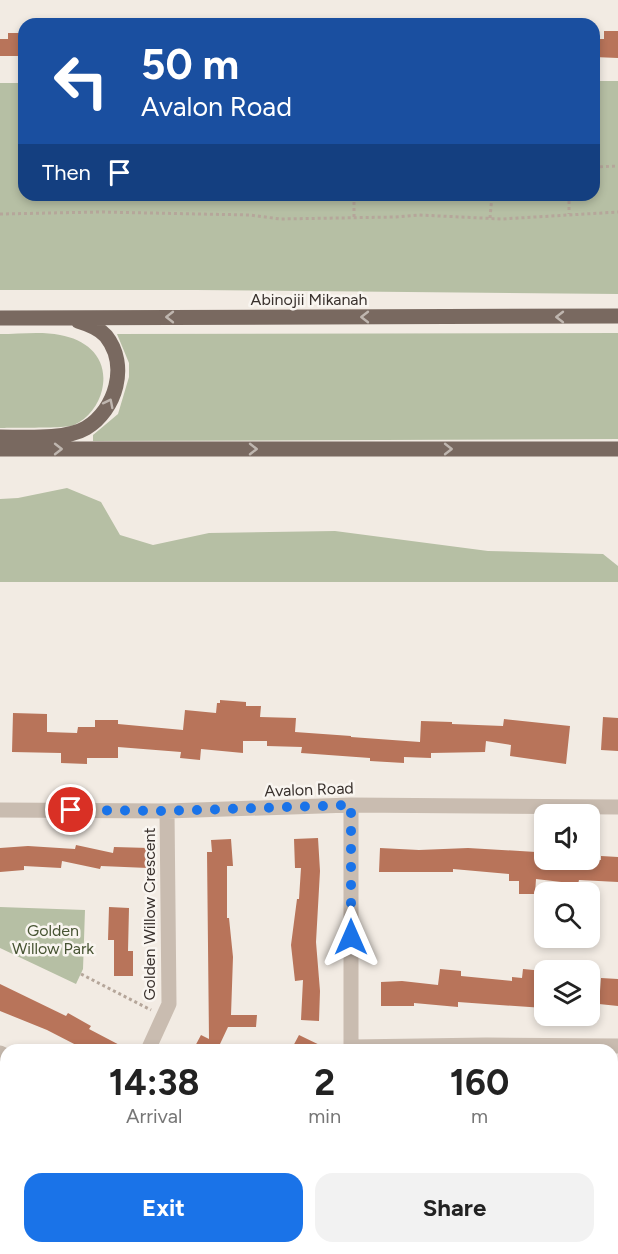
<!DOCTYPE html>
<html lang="en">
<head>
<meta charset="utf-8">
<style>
  :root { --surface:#fff; --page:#f2f2f2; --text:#222; --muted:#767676; --accent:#1a73e8 }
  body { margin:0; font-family:Figtree,sans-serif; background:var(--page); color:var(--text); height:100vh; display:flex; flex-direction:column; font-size:22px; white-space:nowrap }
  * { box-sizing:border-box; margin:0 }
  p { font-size:20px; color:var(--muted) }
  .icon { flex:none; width:33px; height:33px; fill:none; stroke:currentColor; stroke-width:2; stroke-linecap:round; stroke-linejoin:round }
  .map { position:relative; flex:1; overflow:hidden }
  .details { position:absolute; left:0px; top:1044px; width:618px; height:210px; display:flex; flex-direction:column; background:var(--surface); border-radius:18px 18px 0 0; box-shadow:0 3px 9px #0003 }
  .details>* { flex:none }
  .top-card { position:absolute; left:18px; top:18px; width:582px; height:183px; border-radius:18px; box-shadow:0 3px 9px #0003; background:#1a4fa0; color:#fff; overflow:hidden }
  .tools { position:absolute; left:534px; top:804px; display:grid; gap:12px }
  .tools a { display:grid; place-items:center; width:66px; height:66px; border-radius:12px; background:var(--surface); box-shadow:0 3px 9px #0003; font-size:30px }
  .pin { position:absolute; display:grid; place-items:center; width:51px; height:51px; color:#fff; margin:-26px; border:3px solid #fff; border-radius:50%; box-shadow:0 2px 6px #0007 }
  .me { position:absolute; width:66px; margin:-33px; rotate:0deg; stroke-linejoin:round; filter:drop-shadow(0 0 4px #0008) }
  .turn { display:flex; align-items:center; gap:21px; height:126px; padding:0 24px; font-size:27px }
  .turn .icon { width:78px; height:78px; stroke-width:2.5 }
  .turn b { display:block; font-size:42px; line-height:51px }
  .then { display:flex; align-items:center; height:57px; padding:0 24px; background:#0003; gap:12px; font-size:22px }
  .eta { display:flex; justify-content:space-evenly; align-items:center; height:102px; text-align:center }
  .eta b { font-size:36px; font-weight:700; line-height:42px }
  .primary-button { display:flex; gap:12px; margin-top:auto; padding:12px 24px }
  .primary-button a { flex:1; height:69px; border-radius:18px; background:var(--accent); color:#fff; font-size:24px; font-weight:700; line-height:69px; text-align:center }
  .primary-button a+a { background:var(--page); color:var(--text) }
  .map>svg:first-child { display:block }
</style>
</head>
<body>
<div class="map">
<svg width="618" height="1254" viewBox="0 0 618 1254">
  <rect width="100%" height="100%" fill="#f2ebe3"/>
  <!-- green -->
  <path fill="#b6bfa4" d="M 594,81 L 618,81 L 618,294 L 196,290 L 0,290 L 0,83 L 24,83 L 24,195 L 594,195 Z
    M 618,333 L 618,439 L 93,441 L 93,435 L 118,414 L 129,377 L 129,363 L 117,334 Z
    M 0,334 C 19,334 42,331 60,335 C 89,340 109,360 102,390 C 99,404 88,419 74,425 C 65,429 14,427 0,428 Z
    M 67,488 L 101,502 L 120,535 L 153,545 L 209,533 L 335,531 L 488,551 L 603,554 L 618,566 L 618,582 L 0,582 L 0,499 L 18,498 Z
    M 0,907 L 85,910 L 83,969 L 76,984 L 0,948 Z
    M 360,1248 L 386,1248 L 387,1254 L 358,1254 Z"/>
  <!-- building -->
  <path fill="#b8745a" d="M 604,31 L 618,31 L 618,58 L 594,57 L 594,39 L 604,39 Z
    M 8,33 L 24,33 L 24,56 L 0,56 L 0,39 L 8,39 Z
    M 220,700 L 246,702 L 246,706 L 261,706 L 260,717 L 296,718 L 295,732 L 351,736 L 351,737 L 420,742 L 421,721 L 452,722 L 452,724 L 503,726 L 504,719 L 570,726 L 566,764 L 510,756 L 511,745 L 486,741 L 485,752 L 431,753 L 431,758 L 404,757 L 404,763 L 370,761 L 370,758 L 301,753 L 302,747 L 267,746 L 267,741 L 243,741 L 243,753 L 201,749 L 200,760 L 180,758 L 181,752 L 118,747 L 118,758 L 87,758 L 87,764 L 61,763 L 61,753 L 12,752 L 13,713 L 47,714 L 47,732 L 77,733 L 78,727 L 95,727 L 95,720 L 118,720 L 118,724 L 183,730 L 185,710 L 216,713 L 217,703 L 220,703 Z
    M 603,717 L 618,718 L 618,751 L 601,750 Z
    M 318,838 L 320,871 L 316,942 L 320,991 L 319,1021 L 301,1020 L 303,980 L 295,981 L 291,945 L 297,899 L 299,899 L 301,868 L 295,868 L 294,839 Z
    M 231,839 L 233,866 L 227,866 L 227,918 L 229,918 L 233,957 L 231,1015 L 257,1015 L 256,1027 L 228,1027 L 220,1044 L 231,1050 L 193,1050 L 201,1035 L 209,1039 L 207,852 L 212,852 L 211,840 Z
    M 76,845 L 113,853 L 114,847 L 149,848 L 148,868 L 101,866 L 100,869 L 62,861 L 61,868 L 24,866 L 24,870 L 0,872 L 0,848 L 28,846 L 75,849 Z
    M 380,848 L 419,850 L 468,848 L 536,852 L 536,860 L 601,860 L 601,856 L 618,857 L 618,882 L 579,880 L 578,884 L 536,879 L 535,894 L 519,894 L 519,881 L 509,881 L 509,874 L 453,869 L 453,872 L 379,872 Z
    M 109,907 L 129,908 L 128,951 L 133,951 L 133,976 L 114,976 L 114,940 L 108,940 Z
    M 440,969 L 461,971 L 461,976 L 512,981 L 512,977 L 522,978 L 523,969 L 544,971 L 544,1008 L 458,1002 L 458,1007 L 414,1003 L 414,1006 L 381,1006 L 381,982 L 402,981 L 438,985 Z
    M 601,978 L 618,979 L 618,1006 L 599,1004 Z
    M 0,984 L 66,1016 L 68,1013 L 91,1026 L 89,1029 L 129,1050 L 90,1050 L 81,1045 L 80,1047 L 47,1030 L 0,1011 Z
    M 299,1035 L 330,1050 L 291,1050 Z"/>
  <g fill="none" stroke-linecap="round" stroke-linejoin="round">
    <!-- path -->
    <path stroke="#b5a69a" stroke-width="3" stroke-dasharray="3 3" stroke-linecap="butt" d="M 594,167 L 618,166
      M 569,195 L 569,214
      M 0,214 L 100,212 L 250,215 L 280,219 L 395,217 L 419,215 L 502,219 L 618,212
      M 354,217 L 354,195
      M 490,218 L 492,195
      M 81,974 L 151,1010"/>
    <!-- street -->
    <path stroke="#c9bcb0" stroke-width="15" d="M 0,810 L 167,811 L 351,805 L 618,807
      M 352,1047 L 486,1045 L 618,1046
      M 148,1050 L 169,1004 L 167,811
      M 351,1050 L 351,805
      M 0,1053 L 6,1056
      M 485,1248 L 488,1254
      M 259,1254 L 262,1248"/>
    <!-- primary -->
    <path stroke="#796960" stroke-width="15" d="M 0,318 L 618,316
      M 0,437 C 24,437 66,440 86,428 C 116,410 129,365 106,336 C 99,328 88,324 78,321
      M 0,449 L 618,449"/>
  </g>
  <!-- one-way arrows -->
  <defs><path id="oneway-chevron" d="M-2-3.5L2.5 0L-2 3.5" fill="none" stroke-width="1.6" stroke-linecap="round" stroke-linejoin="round" transform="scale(1.5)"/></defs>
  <g stroke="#bfb6af">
    <use href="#oneway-chevron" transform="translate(170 317) rotate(180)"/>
    <use href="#oneway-chevron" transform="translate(365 317) rotate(180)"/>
    <use href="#oneway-chevron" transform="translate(560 317) rotate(180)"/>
    <use href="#oneway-chevron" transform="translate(109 403) rotate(-63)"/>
    <use href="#oneway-chevron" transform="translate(58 449)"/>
    <use href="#oneway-chevron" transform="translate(253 449)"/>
    <use href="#oneway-chevron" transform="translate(448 449)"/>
  </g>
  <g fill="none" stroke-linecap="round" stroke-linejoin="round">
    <!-- route -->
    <path stroke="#1a73e8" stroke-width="10" stroke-dasharray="0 18" d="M 71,810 L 166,811 L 351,805 L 351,937"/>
  </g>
  <g text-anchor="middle" stroke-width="5" stroke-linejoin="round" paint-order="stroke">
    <!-- street labels -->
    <g font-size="16" fill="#39312d" stroke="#f9f5f0">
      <text x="309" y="305">Abinojii Mikanah</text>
      <text transform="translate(309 789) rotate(-2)" y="6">Avalon Road</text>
      <text transform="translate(149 914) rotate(-90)" y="6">Golden Willow Crescent</text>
    </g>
    <!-- park labels -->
    <g font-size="16" fill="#475433" stroke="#f9f5f0">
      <text x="53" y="936">Golden<tspan x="53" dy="18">Willow Park</tspan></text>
    </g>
  </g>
</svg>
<div class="tools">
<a><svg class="icon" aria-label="sound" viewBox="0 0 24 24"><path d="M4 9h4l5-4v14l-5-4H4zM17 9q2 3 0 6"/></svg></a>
<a><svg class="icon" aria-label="search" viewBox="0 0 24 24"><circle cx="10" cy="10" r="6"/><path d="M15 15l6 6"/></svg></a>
<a><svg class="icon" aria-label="layers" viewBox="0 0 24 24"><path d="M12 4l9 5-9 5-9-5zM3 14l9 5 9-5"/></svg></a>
</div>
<div class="pin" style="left:71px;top:810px;background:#d93025"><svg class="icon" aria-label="arrive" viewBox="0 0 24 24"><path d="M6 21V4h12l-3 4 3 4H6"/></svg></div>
<svg class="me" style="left:351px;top:937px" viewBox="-20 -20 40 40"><path d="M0-17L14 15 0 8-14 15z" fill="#1a73e8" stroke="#fff" stroke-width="4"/></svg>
<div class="top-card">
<div class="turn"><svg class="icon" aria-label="left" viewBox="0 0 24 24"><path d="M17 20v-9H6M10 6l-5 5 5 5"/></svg><div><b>50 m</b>Avalon Road</div></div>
<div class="then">Then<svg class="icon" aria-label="arrive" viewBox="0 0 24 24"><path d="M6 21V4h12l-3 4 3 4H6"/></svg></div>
</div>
<section class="details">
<div class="eta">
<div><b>14:38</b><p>Arrival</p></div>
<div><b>2</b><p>min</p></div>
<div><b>160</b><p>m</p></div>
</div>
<div class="primary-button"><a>Exit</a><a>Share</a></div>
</section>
</div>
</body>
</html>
